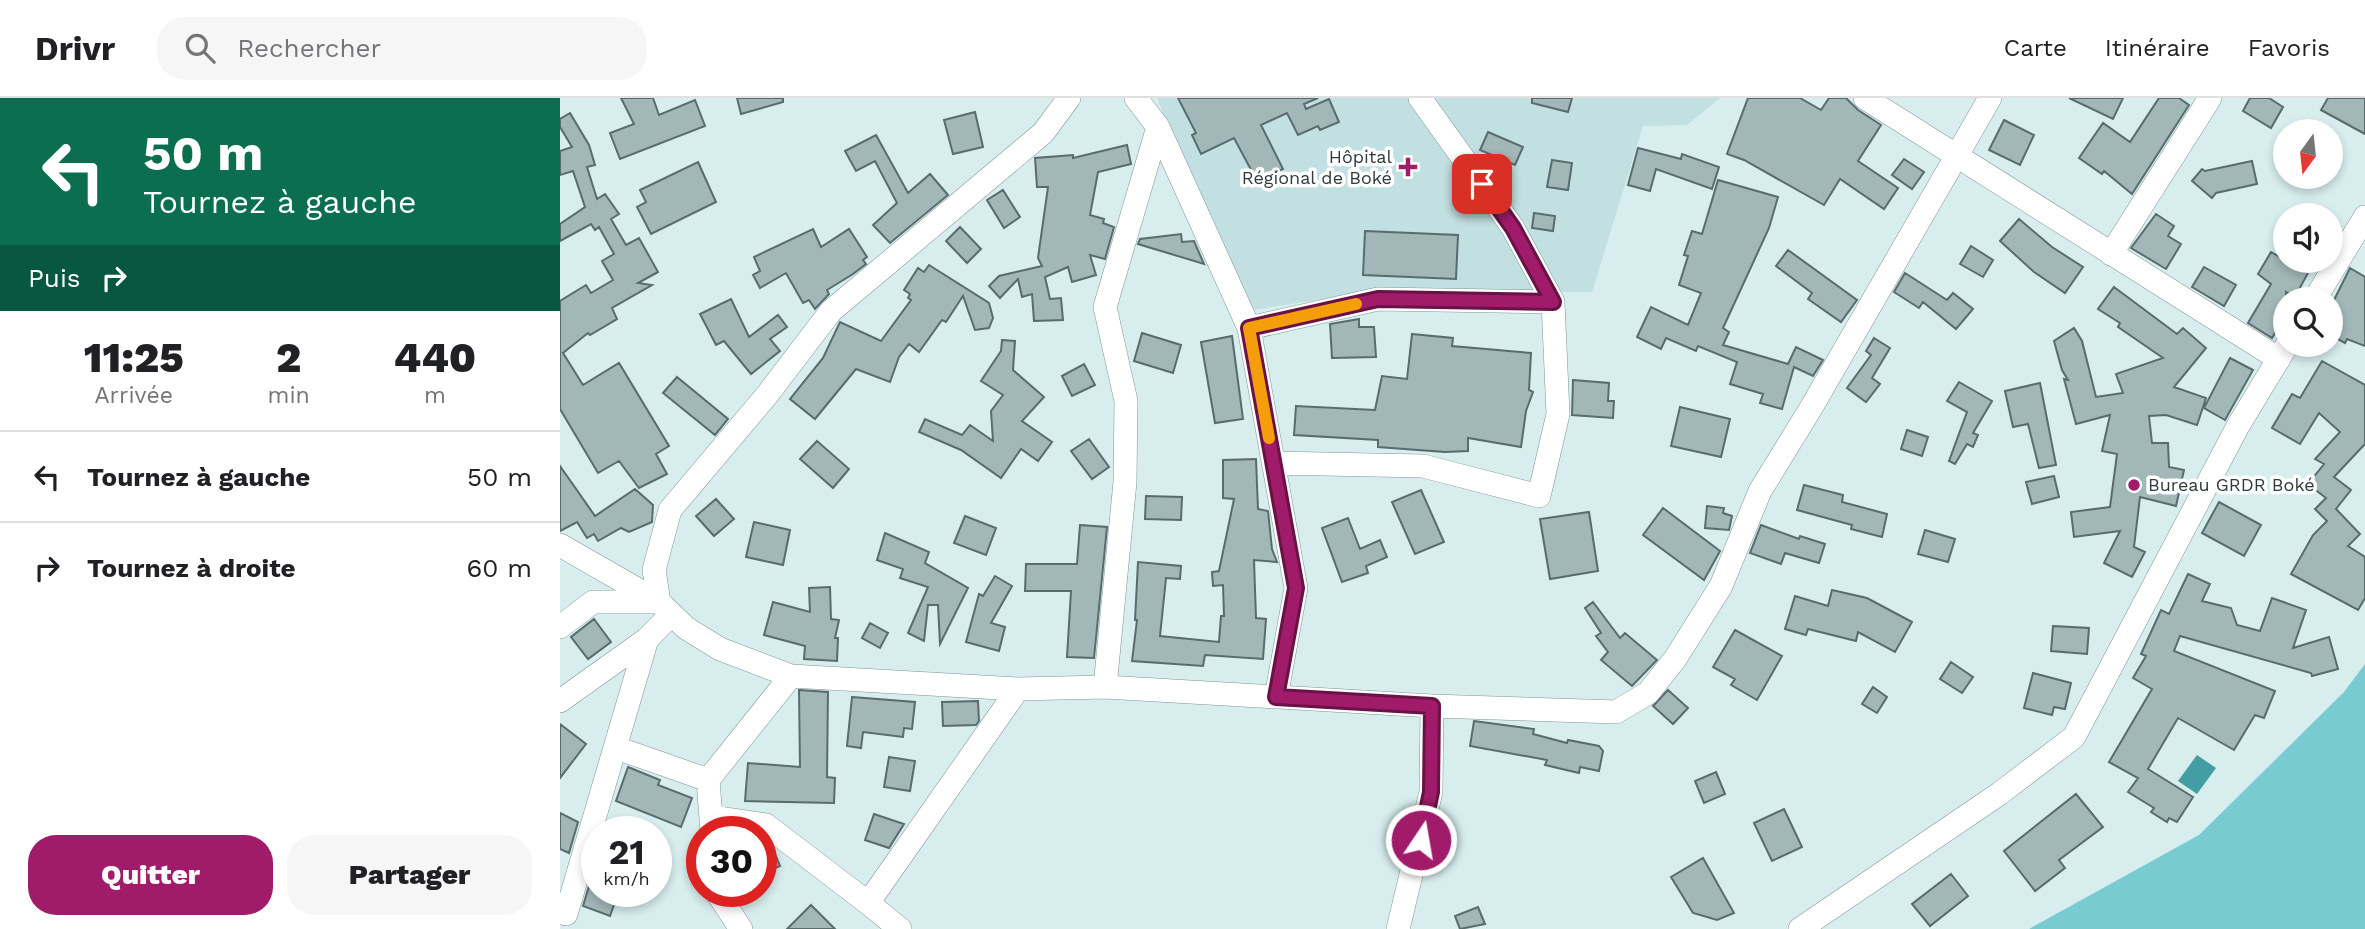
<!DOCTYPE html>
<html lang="fr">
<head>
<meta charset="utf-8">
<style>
  :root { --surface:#fff; --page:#f6f6f6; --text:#202124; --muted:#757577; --line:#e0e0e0; --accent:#a01b6a }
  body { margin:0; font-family:"Work Sans",sans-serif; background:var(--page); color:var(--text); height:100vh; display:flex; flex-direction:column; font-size:26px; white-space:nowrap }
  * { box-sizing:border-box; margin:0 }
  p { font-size:23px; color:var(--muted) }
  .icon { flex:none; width:38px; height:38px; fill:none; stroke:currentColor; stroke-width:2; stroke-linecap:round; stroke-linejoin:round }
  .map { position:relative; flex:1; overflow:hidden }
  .drawer { display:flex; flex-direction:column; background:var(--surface); width:560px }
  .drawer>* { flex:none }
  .top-card { background:#0b6e4f; color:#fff; overflow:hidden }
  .needle { width:46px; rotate:195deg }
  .tools { position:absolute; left:1713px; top:21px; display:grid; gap:14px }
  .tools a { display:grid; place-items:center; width:70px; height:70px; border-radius:50%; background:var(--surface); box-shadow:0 4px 10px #0003; font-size:35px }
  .speed { position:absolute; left:21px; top:718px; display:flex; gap:14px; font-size:35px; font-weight:700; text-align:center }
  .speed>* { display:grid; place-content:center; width:91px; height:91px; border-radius:50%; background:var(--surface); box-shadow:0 4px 10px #0003; line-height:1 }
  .speed small { font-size:18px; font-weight:400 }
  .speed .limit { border:10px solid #d22; background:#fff; color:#111 }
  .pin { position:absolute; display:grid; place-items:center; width:60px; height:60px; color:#fff; margin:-30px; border-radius:14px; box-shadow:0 4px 10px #0006 }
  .me { position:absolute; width:77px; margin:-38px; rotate:12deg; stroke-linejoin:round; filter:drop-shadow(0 0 5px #0008) }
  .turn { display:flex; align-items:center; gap:24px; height:147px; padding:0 28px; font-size:32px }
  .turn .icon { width:91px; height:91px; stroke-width:2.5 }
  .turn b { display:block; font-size:49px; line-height:60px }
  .then { display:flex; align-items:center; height:66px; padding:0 28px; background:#0003; gap:14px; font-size:26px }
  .eta { display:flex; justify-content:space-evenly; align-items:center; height:119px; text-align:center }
  .eta b { font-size:42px; font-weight:800; line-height:49px }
  .action { display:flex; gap:14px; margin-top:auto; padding:14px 28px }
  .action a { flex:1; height:80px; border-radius:28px; background:var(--accent); color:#fff; font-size:28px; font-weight:800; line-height:80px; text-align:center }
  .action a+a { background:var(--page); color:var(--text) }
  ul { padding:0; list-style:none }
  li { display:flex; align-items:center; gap:21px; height:91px; padding:0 28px; border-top:2px solid var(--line) }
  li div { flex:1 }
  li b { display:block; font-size:26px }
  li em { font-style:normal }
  header { display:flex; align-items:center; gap:42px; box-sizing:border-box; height:98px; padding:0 35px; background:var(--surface); border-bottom:2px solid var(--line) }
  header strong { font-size:33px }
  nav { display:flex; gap:38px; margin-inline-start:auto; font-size:24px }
  .search { width:490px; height:63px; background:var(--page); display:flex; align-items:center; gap:18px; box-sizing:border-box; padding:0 24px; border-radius:28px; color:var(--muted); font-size:26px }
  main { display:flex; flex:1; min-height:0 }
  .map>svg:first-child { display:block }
</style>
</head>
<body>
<header>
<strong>Drivr</strong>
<div class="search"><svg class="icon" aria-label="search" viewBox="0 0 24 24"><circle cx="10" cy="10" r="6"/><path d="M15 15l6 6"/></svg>Rechercher</div>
<nav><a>Carte</a><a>Itinéraire</a><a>Favoris</a></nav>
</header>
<main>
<section class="drawer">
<div class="top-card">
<div class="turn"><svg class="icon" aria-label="left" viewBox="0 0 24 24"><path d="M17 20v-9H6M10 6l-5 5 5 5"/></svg><div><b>50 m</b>Tournez à gauche</div></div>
<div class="then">Puis<svg class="icon" aria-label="right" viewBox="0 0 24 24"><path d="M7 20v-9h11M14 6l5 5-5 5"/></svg></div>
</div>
<div class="eta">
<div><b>11:25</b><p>Arrivée</p></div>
<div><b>2</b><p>min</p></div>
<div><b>440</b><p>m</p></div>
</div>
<ul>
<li><svg class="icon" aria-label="left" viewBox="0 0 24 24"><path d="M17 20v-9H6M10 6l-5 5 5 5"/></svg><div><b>Tournez à gauche</b></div><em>50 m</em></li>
<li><svg class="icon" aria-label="right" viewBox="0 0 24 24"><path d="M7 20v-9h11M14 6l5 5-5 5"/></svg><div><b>Tournez à droite</b></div><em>60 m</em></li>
</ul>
<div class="action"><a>Quitter</a><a>Partager</a></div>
</section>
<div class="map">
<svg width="1805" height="831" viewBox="0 0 1805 831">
  <rect width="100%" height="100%" fill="#d7edee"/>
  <!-- built -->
  <path fill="#c2e0e2" d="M 597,0 L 1160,0 L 1127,27 L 1083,28 L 1032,194 L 816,193 L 693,212 L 642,111 Z"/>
  <!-- green -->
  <path fill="#78ccd1" d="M 1805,566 L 1805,831 L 1469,831 L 1639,737 L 1784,594 Z"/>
  <!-- water -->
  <path fill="#429ea3" d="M 1637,657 L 1656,670 L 1637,696 L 1618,683 Z"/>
  <!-- building -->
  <path fill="#a2b7b8" stroke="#596c6d" stroke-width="2" d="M 61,0 L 93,0 L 99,17 L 135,2 L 145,28 L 60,61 L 50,35 L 74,26 Z
    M 177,0 L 223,0 L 223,4 L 181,16 Z
    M 618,0 L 758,0 L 744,6 L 746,11 L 769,1 L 779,24 L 760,32 L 758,28 L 738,37 L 727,15 L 701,27 L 723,71 L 697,83 L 674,40 L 641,56 L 632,37 L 636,35 Z
    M 972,0 L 1012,0 L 1008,14 L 972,5 Z
    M 1188,0 L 1240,0 L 1261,12 L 1269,0 L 1286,0 L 1298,12 L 1321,27 L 1298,63 L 1338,90 L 1324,111 L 1280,81 L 1264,107 L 1184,62 L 1167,56 Z
    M 1509,0 L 1563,0 L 1553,21 Z
    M 1599,0 L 1619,0 L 1629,7 L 1572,96 L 1544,73 L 1542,76 L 1519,60 L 1543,25 L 1570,44 Z
    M 1690,0 L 1709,0 L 1723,9 L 1711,30 L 1683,13 Z
    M 1768,0 L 1805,0 L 1805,36 L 1761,12 Z
    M 415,14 L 423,49 L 393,56 L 384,22 Z
    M 10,15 L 29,47 L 35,67 L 27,69 L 37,101 L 45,96 L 59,116 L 51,121 L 66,147 L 79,140 L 98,174 L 78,185 L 92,187 L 52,210 L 57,221 L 30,237 L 28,235 L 3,255 L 23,287 L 59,265 L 109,348 L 96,356 L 107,376 L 79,390 L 59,363 L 38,375 L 0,311 L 0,203 L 26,187 L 31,195 L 53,182 L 42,163 L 54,156 L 39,129 L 35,132 L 31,126 L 0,143 L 0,126 L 25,109 L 13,73 L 0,77 L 0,53 L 12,49 L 0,29 L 0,21 Z
    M 1444,22 L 1474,37 L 1460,67 L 1429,52 Z
    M 928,34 L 963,49 L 955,67 L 920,52 Z
    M 316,37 L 348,95 L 370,76 L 388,97 L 330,145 L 313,127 L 337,105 L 315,63 L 296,73 L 285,53 Z
    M 567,47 L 571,66 L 538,74 L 530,117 L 544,121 L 543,125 L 554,129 L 545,161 L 530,157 L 536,177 L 512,184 L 508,169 L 485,179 L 490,201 L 501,200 L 503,222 L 474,223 L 472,196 L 462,199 L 458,181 L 440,200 L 429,188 L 439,178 L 482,168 L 478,160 L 488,89 L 477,89 L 475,60 L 513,57 L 513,60 Z
    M 1078,50 L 1121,61 L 1122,56 L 1159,69 L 1152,91 L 1096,71 L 1090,93 L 1068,87 Z
    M 1344,61 L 1364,74 L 1352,91 L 1332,77 Z
    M 992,62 L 1012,65 L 1008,92 L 987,89 Z
    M 1692,63 L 1697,86 L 1656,95 L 1652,100 L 1632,83 L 1642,71 L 1645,73 Z
    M 138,64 L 156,104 L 91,136 L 77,109 L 86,104 L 80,92 Z
    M 1158,82 L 1218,99 L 1209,130 L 1163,230 L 1169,234 L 1163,247 L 1228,266 L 1236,249 L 1263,262 L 1253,278 L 1234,269 L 1222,311 L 1200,305 L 1203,296 L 1170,286 L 1177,264 L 1138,248 L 1136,253 L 1106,240 L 1101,251 L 1077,239 L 1091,209 L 1128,227 L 1141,195 L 1119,187 L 1128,158 L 1124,157 L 1132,133 L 1142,136 Z
    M 443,92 L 460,119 L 444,130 L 427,102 Z
    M 974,115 L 995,118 L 993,133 L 972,130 Z
    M 1596,116 L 1614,128 L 1608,138 L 1621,146 L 1606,171 L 1571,150 Z
    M 1459,121 L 1492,149 L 1523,169 L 1505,195 L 1474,174 L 1440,143 Z
    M 400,129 L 421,151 L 407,165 L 386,143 Z
    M 253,131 L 261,149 L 289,131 L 307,159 L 303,162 L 306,166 L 293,176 L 267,192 L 269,196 L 255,211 L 249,202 L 243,205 L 226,175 L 200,190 L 193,177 L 200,173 L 194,159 Z
    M 805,133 L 898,137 L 896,181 L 803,177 Z
    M 621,136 L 622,144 L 634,143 L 644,166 L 578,146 L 580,141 Z
    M 1411,148 L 1433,162 L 1423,179 L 1400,166 Z
    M 1228,152 L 1297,202 L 1281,224 L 1248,201 L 1252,195 L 1216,168 Z
    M 1711,154 L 1748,175 L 1735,199 L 1726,194 L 1726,217 L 1712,240 L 1688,225 L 1711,186 L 1698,176 Z
    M 369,167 L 429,205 L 433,220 L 429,230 L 415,232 L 403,198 L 386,224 L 382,222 L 359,254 L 349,246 L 339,259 L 330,284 L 296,271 L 255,321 L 230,301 L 263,260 L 280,224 L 321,243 L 351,202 L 348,200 L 350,196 L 344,192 L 358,170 L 364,174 Z
    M 1644,169 L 1676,187 L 1664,208 L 1632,189 Z
    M 1790,170 L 1805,179 L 1805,248 L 1787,241 L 1785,245 L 1771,237 L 1771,208 Z
    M 1345,175 L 1387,202 L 1393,195 L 1413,211 L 1396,231 L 1363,204 L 1359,210 L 1334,194 Z
    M 1554,189 L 1617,236 L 1623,230 L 1646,250 L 1614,289 L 1646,300 L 1637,327 L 1606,317 L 1589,318 L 1592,345 L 1608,345 L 1609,369 L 1624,372 L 1616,408 L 1580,399 L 1574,449 L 1585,454 L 1572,479 L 1544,465 L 1560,433 L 1514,439 L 1511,414 L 1550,409 L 1557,356 L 1542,353 L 1550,317 L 1516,326 L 1504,281 L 1508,282 L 1502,272 L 1494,243 L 1514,230 L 1522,243 L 1536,299 L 1563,295 L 1556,276 L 1603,260 L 1558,229 L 1560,225 L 1538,211 Z
    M 171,201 L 189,239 L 218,217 L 227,229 L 210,241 L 220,253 L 191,276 L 164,243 L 156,247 L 140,216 Z
    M 799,221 L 799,229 L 814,229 L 816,259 L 772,260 L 770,226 Z
    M 582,235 L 621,247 L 613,275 L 574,263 Z
    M 852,236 L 893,240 L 892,248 L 971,255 L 969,292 L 973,294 L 966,313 L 961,349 L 908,340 L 908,353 L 885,354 L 818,349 L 818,342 L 734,337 L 736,308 L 815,312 L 822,278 L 847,281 Z
    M 672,238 L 683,321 L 655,325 L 641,244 Z
    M 1314,240 L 1330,250 L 1312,280 L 1320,286 L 1306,304 L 1287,290 L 1311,257 L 1306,253 Z
    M 442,242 L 455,243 L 453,272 L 484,299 L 462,323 L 492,344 L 478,363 L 461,351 L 441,380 L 401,352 L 359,334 L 365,321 L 402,337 L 410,327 L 433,343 L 431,313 L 443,297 L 421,283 L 441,253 Z
    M 1670,260 L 1693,272 L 1665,322 L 1644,310 Z
    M 1762,263 L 1805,287 L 1805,346 L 1774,379 L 1791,392 L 1776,411 L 1800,436 L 1788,448 L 1805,459 L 1805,500 L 1798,512 L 1731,476 L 1753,437 L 1767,423 L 1755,411 L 1766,400 L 1748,386 L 1764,366 L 1755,361 L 1780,334 L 1759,315 L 1740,346 L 1712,330 L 1732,296 L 1740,300 Z
    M 524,266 L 535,287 L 512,298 L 502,278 Z
    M 117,279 L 168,321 L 155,337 L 103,295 Z
    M 1013,282 L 1049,285 L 1048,303 L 1054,303 L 1053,320 L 1012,317 Z
    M 1399,284 L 1432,303 L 1413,335 L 1418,337 L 1413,349 L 1407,346 L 1395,366 L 1389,363 L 1407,314 L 1387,303 Z
    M 1480,285 L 1496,367 L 1479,370 L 1468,326 L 1453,329 L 1445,293 Z
    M 1120,309 L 1170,321 L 1161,359 L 1111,348 Z
    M 1347,332 L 1368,339 L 1362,358 L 1341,351 Z
    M 529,341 L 549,369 L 532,381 L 511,353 Z
    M 257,343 L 289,371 L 273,390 L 240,361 Z
    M 696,361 L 698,411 L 708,413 L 712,451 L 717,464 L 694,462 L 696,520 L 706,521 L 703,561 L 645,557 L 643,568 L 572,563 L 577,522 L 575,522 L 578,464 L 621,468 L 620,481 L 606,480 L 600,538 L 659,544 L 661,518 L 664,518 L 663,487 L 653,488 L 652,474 L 659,473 L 674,401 L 663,400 L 663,362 Z
    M 0,368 L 35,418 L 75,391 L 93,407 L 92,424 L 69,434 L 61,430 L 38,443 L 34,436 L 27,440 L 17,424 L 0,433 Z
    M 1494,378 L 1499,399 L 1472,406 L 1466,384 Z
    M 1244,387 L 1283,397 L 1282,404 L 1327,416 L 1322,439 L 1291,431 L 1292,427 L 1237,412 Z
    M 861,392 L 884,444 L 855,456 L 832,404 Z
    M 586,398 L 622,399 L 621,422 L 585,421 Z
    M 156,401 L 174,421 L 154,438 L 136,418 Z
    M 1659,404 L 1701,427 L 1684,458 L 1642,435 Z
    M 1147,408 L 1164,410 L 1163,415 L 1172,418 L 1169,432 L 1145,430 Z
    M 1103,410 L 1160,453 L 1144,482 L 1083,437 Z
    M 1029,414 L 1038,473 L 990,481 L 980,421 Z
    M 405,418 L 436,430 L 426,457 L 394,445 Z
    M 788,420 L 800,451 L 820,442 L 827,459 L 806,468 L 808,475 L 782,484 L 762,430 Z
    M 194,424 L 230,432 L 223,467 L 186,459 Z
    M 520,427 L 547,429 L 534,560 L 507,559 L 511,493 L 465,493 L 466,466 L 517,466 Z
    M 1201,427 L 1239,441 L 1240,438 L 1265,446 L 1259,465 L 1225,455 L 1221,466 L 1190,455 Z
    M 1365,432 L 1395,441 L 1388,464 L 1358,456 Z
    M 325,435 L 369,454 L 365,465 L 408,490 L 380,546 L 378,507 L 368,507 L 364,543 L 348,535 L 368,489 L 340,480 L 343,471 L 317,462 Z
    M 1628,476 L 1650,486 L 1642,503 L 1671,510 L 1677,527 L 1700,533 L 1712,500 L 1746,512 L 1733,550 L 1769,539 L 1778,571 L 1752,578 L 1751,575 L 1620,538 L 1614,553 L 1715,593 L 1704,620 L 1695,617 L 1674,652 L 1618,620 L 1588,671 L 1633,699 L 1617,724 L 1609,720 L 1607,724 L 1591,714 L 1594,710 L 1568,694 L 1578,680 L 1549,664 L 1592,591 L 1573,580 L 1586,558 L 1581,556 L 1601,512 L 1609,516 Z
    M 435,478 L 452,488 L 431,525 L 445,529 L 439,553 L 406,544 L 419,496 L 423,498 Z
    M 270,489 L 271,521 L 279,522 L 275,540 L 278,540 L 277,563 L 244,561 L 245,548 L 204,537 L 213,504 L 250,514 L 249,490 Z
    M 1272,492 L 1307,500 L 1352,524 L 1335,554 L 1298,534 L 1296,543 L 1248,531 L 1246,537 L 1225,531 L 1235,498 L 1268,508 Z
    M 1033,504 L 1060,540 L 1065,535 L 1097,562 L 1072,588 L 1041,562 L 1048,554 L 1036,538 L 1041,535 L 1025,510 Z
    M 34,521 L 51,544 L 28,561 L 11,539 Z
    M 310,525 L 328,535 L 320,550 L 302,540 Z
    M 1493,528 L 1529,530 L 1527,556 L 1491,553 Z
    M 1175,532 L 1222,558 L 1197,602 L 1171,587 L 1175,581 L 1153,569 Z
    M 1391,564 L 1413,579 L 1402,595 L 1380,581 Z
    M 1473,575 L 1511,585 L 1505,611 L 1494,609 L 1492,617 L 1464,610 Z
    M 1313,589 L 1327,599 L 1317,615 L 1302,606 Z
    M 239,592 L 268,594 L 267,679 L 275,680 L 274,705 L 185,703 L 188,665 L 240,669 Z
    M 1108,592 L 1128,610 L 1113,626 L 1093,608 Z
    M 292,599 L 355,604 L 352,631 L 344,630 L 343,639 L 303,634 L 301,650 L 287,648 Z
    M 418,603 L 419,623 L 416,627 L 383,628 L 382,604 Z
    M 914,623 L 974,631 L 973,636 L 1007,645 L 1008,642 L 1039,648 L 1043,653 L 1039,673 L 1020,669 L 1019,675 L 985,667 L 987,662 L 910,648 Z
    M 0,626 L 26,646 L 0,680 Z
    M 329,659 L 355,663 L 350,693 L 324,689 Z
    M 68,669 L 100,682 L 98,687 L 132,700 L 121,729 L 56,703 Z
    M 1156,674 L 1165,696 L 1144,705 L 1135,683 Z
    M 1516,696 L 1543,729 L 1499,762 L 1505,770 L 1475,793 L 1444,753 Z
    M 1224,711 L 1242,749 L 1212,763 L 1194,725 Z
    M 0,715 L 18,724 L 9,755 L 0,751 Z
    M 314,716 L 344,726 L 329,750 L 305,742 Z
    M 201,741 L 212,749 L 220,768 L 201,776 Z
    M 1143,760 L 1174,815 L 1157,822 L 1133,815 L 1111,779 Z
    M 36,765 L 37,793 L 59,793 L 50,818 L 23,808 Z
    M 1391,776 L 1408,798 L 1370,828 L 1352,806 Z
    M 251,807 L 275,831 L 227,831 Z
    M 918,809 L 925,826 L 900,831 L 895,818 Z"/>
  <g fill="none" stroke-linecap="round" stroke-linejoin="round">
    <defs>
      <path id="minor" d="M 509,0 L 483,35 L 271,213 L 207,297 L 110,412 L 94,472 L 99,504 L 126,530 L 160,551 L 231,578 L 458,591 L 545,589 L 872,608 L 1056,614 L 1088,595 L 1115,561 L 1161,488 L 1200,393 L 1251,310 L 1430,0
        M 576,0 L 598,29 L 689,230 L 736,490 L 716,599
        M 1305,0 L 1719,261
        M 1551,156 L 1650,0
        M 1755,201 L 1805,119
        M 689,230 L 818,201 L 993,204
        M 713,365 L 863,368 L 979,398 L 998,316 L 993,204 L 953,130 L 860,0
        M 0,447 L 99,504
        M 0,529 L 33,504 L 97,504
        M 545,589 L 565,384 L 566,303 L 545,209 L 598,29
        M 0,603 L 87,541 L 111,517
        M 57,650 L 148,682
        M 151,719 L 206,727 L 308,805
        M 152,733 L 148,682 L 231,578
        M 156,793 L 181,831
        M 6,816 L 87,541
        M 340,831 L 308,805 L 458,591
        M 838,831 L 871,694 L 872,608
        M 1240,831 L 1439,696 L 1514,639 L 1678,328 L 1727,247"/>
    </defs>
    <!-- minor casing -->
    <use href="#minor" stroke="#809596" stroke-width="24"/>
    <!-- minor -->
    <use href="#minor" stroke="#fff" stroke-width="23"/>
  </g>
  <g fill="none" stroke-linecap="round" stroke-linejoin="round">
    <defs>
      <path id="route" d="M 861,742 L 871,694 L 872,608 L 716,599 L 736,490 L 689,230 L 818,201 L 993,204 L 953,130 L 922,86"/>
    </defs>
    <!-- route casing -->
    <use href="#route" stroke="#681245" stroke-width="18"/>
    <!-- route -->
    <use href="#route" stroke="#a01b6a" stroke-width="12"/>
    <!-- slow -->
    <path stroke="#f59e0b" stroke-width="12" d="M 709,340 L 689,230 L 796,206"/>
  </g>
  <!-- markers -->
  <g fill="#a01b6a" stroke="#fff" stroke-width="2.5">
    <path d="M844.5 58.5h7v7h7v7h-7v7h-7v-7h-7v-7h7z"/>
    <circle cx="1574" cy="387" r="7"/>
  </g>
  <g text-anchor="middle" stroke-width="7" stroke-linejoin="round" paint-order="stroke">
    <!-- poi labels -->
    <g font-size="18" fill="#323b3b" stroke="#fff" text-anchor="end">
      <text x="832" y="65">Hôpital<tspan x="832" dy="21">Régional de Boké</tspan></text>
      <text x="1588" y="393" text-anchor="start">Bureau GRDR Boké</text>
    </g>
  </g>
</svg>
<div class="tools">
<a><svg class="needle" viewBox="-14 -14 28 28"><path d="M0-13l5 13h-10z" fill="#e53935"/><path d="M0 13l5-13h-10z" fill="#757577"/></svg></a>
<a><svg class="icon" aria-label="sound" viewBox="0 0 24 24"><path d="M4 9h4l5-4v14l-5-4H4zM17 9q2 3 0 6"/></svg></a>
<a><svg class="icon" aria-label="search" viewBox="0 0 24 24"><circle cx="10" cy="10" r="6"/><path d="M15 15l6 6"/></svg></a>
</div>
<div class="speed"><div>21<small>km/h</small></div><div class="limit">30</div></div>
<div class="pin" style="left:922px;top:86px;background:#d93025"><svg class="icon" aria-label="arrive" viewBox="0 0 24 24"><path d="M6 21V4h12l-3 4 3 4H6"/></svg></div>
<svg class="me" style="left:861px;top:742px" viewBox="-20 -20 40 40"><circle r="17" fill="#a01b6a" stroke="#fff" stroke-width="3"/><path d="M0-11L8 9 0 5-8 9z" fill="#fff"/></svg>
</div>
</main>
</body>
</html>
